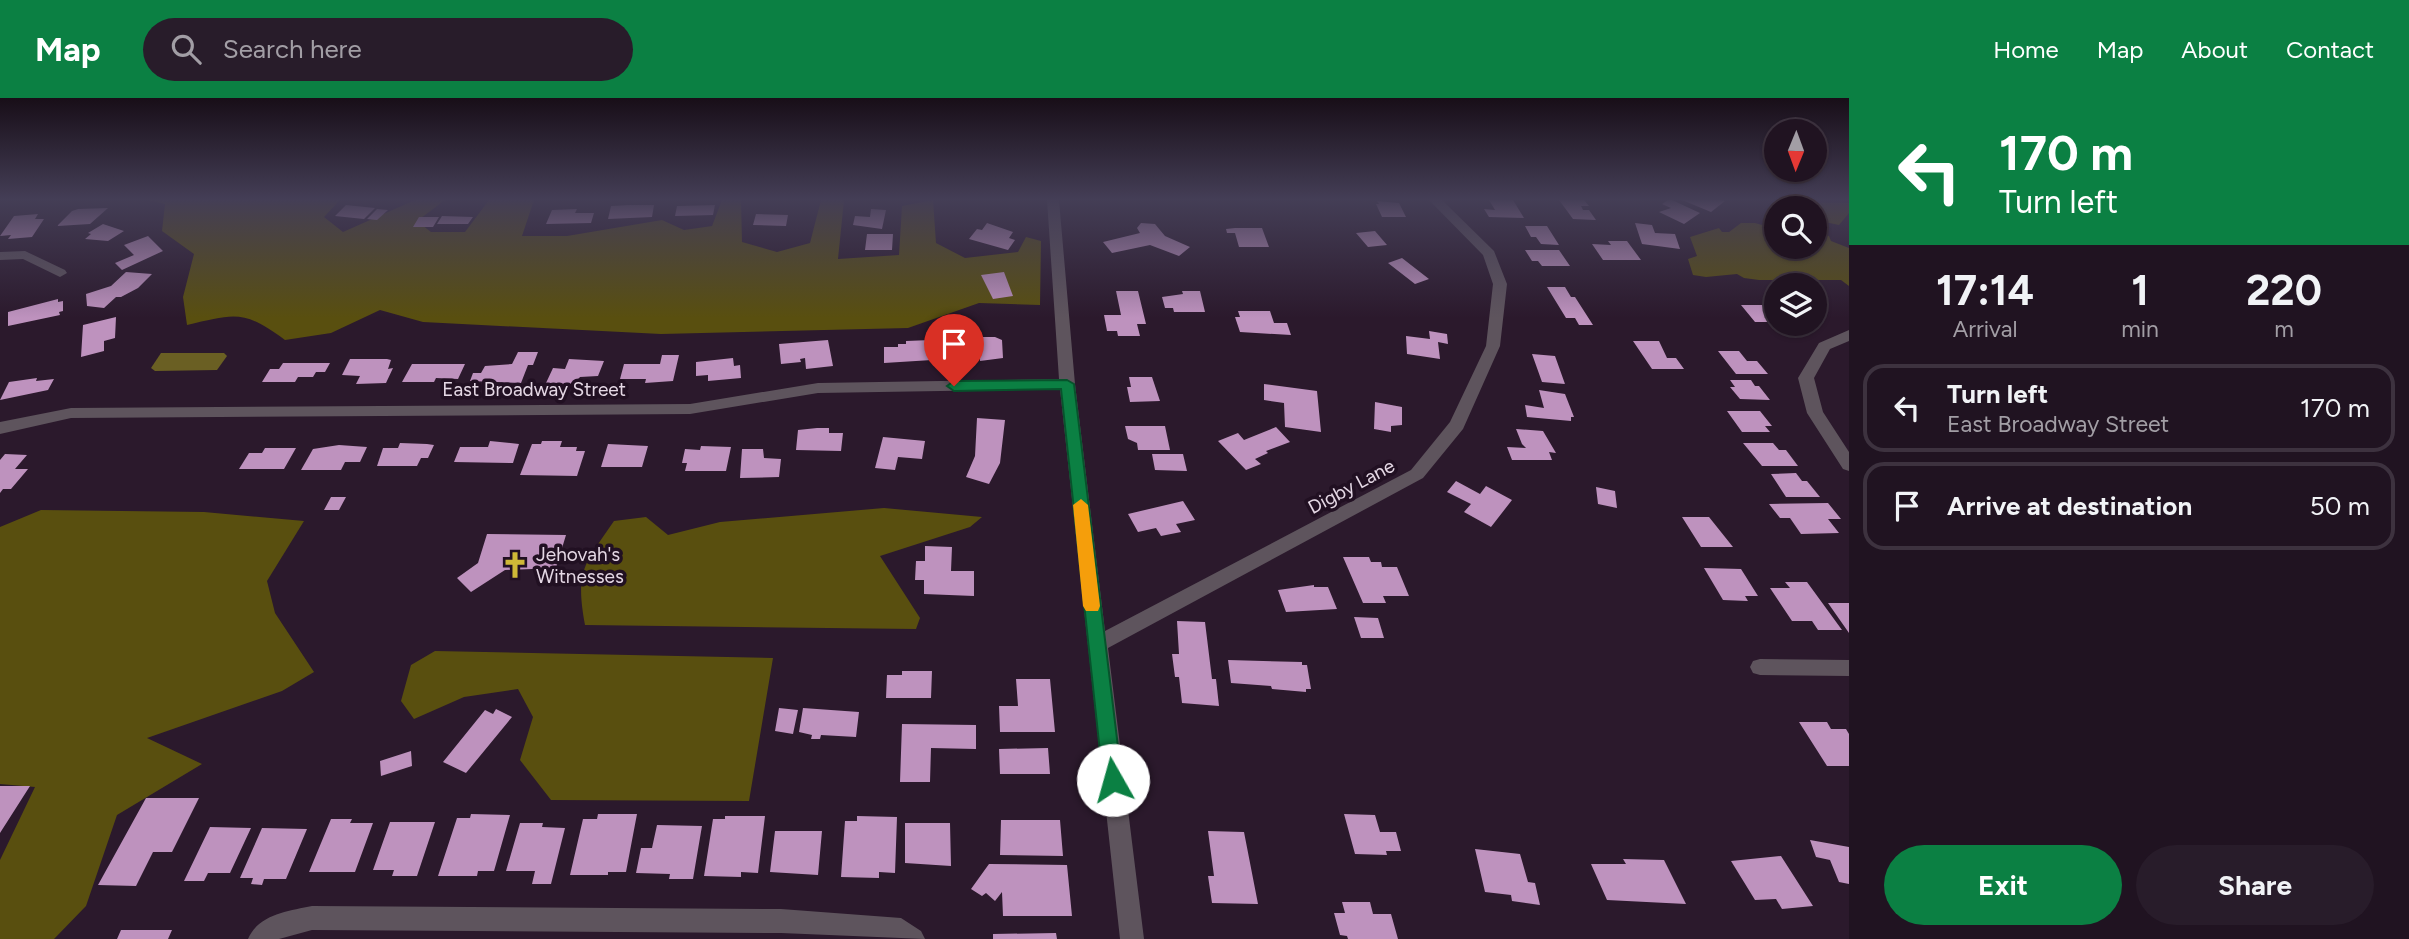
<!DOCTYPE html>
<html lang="en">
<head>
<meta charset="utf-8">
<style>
  :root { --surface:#201321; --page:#281c2a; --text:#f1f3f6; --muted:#a29ea5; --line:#3d323f; --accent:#0b8043 }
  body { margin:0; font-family:Figtree,sans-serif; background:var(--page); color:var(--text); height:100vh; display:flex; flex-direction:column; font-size:26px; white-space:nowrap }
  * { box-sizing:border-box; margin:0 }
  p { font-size:23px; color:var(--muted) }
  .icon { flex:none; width:38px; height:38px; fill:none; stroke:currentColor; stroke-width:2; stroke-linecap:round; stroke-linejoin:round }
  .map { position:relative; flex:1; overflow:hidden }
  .panel { display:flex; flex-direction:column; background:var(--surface); width:560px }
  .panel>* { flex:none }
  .top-card { background:#0b8043; color:#fff; overflow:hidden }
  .needle { width:46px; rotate:181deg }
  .fabs { position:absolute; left:1764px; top:21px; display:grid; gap:14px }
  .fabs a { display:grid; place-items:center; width:63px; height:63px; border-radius:50%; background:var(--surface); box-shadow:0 2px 5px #0004,0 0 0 2px var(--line); font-size:35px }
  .pin { position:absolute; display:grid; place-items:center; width:60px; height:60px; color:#fff; margin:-72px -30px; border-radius:50% 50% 50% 0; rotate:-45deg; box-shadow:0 0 7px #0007 }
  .pin .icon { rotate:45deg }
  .me { position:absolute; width:77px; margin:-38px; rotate:353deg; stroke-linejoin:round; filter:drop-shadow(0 0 5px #0008) }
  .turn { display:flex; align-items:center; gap:24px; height:147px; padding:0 35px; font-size:32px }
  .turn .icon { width:91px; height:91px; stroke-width:2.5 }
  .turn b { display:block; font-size:49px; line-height:60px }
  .eta { display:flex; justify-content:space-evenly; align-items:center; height:119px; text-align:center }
  .eta b { font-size:42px; font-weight:700; line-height:49px }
  .cta { display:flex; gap:14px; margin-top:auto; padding:14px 35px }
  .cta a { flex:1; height:80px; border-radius:42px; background:var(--accent); color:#fff; font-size:28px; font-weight:700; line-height:80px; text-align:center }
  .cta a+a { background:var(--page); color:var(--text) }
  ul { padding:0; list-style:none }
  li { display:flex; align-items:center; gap:21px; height:88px; margin:0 14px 10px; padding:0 21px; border:4px solid var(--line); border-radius:21px }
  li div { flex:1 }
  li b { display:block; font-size:26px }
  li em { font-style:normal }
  header { display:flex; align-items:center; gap:42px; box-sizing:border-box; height:98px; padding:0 35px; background:var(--accent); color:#fff }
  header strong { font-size:33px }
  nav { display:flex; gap:38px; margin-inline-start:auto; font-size:24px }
  .search { width:490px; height:63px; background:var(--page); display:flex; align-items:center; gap:18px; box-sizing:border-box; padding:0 24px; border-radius:38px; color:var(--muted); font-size:26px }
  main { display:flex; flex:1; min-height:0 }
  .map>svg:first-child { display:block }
</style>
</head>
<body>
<header>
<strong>Map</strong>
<div class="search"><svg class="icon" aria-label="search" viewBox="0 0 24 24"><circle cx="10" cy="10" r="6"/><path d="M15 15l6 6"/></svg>Search here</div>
<nav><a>Home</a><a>Map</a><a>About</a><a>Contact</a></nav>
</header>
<main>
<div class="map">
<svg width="1849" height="841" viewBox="0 0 1849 841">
  <rect width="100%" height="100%" fill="#2b192c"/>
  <!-- forest -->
  <path fill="#594f0f" d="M 148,102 L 340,102 L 324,119 L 343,134 L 415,102 L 445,102 L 417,123 L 431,134 L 465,134 L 489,102 L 534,102 L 522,138 L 567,138 L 662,122 L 684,132 L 712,128 L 722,102 L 741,102 L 742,144 L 777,154 L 810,145 L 821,102 L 844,102 L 838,161 L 899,157 L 902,108 L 933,102 L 936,145 L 965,160 L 1018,154 L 1026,139 L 1041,143 L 1040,207 L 979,205 L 908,230 L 661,236 L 423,224 L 380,212 L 331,235 L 285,242 C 243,211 235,216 187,227 L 183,199 L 194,156 L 162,133 L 165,106 Z
    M 1797,104 L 1849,105 L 1849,115 L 1839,127 L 1815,122 L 1815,110 L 1803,110 Z
    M 1741,125 L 1755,125 L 1776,131 L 1776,149 L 1815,149 L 1815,131 L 1829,138 L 1831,143 L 1849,150 L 1849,188 L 1841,182 L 1759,182 L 1744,180 L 1737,176 L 1706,179 L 1693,177 L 1688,161 L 1697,158 L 1690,139 L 1719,130 L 1722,134 L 1729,134 Z
    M 884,410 L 982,419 L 970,429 L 880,458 L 920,520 L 916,531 L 585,527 C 575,472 584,467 614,423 L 646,419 L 668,437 L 720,424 Z
    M 41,412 L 204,414 L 304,423 L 267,483 L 275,515 L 314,574 L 282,593 L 147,640 L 202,666 L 117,717 L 86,808 L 54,841 L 0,841 L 0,762 L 35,689 L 0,686 L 0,429 Z
    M 435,553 L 773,560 L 749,703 L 551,702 L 520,662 L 533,619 L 518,591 L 464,599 L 414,621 L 401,603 L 411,567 Z"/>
  <!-- water -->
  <path fill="#6a5f23" d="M 161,255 L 224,255 L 227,258 L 217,272 L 155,273 L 151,270 Z"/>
  <!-- building -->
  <path fill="#be92be" d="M 1489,102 L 1513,102 L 1524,120 L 1489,119 L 1484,111 L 1495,112 Z
    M 1559,102 L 1584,102 L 1589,108 L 1581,108 L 1583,112 L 1589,112 L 1596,122 L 1573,121 Z
    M 1668,102 L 1672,102 L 1700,115 L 1684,126 L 1659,114 L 1671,110 L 1662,106 Z
    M 1682,102 L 1721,102 L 1725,103 L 1711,114 Z
    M 1377,103 L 1399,105 L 1406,119 L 1382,119 L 1376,106 L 1379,106 Z
    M 346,107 L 375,110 L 364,121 L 335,118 Z
    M 629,107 L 654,107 L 652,119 L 608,121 L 611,108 Z
    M 715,107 L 713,117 L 675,118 L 677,108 Z
    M 108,110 L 90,126 L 57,128 L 72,113 L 78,111 Z
    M 377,111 L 388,112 L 377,122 L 367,121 Z
    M 577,111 L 575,115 L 594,115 L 591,125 L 546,126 L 552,112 Z
    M 871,111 L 886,112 L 882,131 L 853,127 L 855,118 L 870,119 Z
    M 38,116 L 35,121 L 44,121 L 32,139 L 8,141 L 11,137 L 0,138 L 14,118 Z
    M 756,116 L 788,117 L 786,128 L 753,127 Z
    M 442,118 L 473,119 L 468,126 L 437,126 Z
    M 419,119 L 439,119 L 433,129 L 413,129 Z
    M 987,125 L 1013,134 L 1009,140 L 1015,142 L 1008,152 L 969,141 L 977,131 L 982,132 Z
    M 1141,125 L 1155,126 L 1165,138 L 1190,149 L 1179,158 L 1150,147 L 1112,155 L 1103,144 L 1140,135 L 1137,130 Z
    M 1635,125 L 1652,127 L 1655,135 L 1675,136 L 1680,151 L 1642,146 Z
    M 103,126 L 124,133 L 108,143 L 85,141 L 91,136 L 88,135 Z
    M 1525,128 L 1547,128 L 1559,147 L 1541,146 L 1536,139 L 1531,139 Z
    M 1235,130 L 1262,130 L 1269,149 L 1239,149 L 1235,135 L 1227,135 L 1226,131 Z
    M 1375,133 L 1387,147 L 1368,149 L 1356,135 Z
    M 867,136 L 893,136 L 892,152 L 865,152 Z
    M 148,138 L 163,153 L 122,172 L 115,165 L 134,157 L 124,147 Z
    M 1608,143 L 1627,143 L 1641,162 L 1603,162 L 1592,146 L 1611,147 Z
    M 1525,152 L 1559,152 L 1570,168 L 1542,168 L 1538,163 L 1532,163 Z
    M 1402,160 L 1429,181 L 1415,186 L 1388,165 Z
    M 126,174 L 152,176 L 138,190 L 121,199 L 116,199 L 104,210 L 87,208 L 86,196 L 111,188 Z
    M 1004,174 L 1013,198 L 993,201 L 981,177 Z
    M 1547,189 L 1565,189 L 1571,199 L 1575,199 L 1593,227 L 1579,227 L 1575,220 L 1566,220 Z
    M 1116,193 L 1138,193 L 1146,226 L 1137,226 L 1140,238 L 1118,238 L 1117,233 L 1107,233 L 1104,217 L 1121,217 Z
    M 1182,193 L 1200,193 L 1205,214 L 1174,214 L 1173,210 L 1165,210 L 1162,199 L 1183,196 Z
    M 58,201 L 58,204 L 63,203 L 63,213 L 59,214 L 60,217 L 8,228 L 8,214 Z
    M 1741,207 L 1776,207 L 1776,220 L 1770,220 L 1773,224 L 1755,224 Z
    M 1238,213 L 1270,213 L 1274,225 L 1287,225 L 1291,237 L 1240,234 L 1235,219 L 1240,219 Z
    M 116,219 L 115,240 L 104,243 L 104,253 L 81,259 L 83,227 Z
    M 1429,233 L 1447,236 L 1448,246 L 1438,244 L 1440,261 L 1407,256 L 1406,238 L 1430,241 Z
    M 979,239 L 995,239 L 1002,242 L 1003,260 L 980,263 L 980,260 L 976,260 L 975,249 L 972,249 L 972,255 L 949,253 L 948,242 L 979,242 Z
    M 828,242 L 833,268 L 806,271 L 805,260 L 800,261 L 801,264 L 781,266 L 779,246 Z
    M 931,242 L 932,262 L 884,265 L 884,249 L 898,249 L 898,246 L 906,246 L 906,243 Z
    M 1633,243 L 1659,243 L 1667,260 L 1676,260 L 1684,271 L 1652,271 Z
    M 1718,253 L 1739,253 L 1747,263 L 1757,263 L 1768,276 L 1736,276 Z
    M 518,254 L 538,254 L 533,267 L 528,267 L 521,285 L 470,283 L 473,275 L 481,275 L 485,268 L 512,266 Z
    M 1532,256 L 1555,258 L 1565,286 L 1542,284 Z
    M 662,257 L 679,257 L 673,283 L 645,285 L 646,281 L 620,281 L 624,266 L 660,266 Z
    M 733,260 L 734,268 L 740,267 L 741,280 L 708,283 L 708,277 L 696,278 L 696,264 Z
    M 350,261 L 387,261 L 391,262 L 388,271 L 393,270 L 386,285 L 356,286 L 360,278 L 342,277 Z
    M 569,261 L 604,263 L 598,278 L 580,279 L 574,286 L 546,285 L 553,270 L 565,271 Z
    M 283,265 L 330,265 L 325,274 L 316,274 L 313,279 L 298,279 L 295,284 L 262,284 L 270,271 L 279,271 Z
    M 412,266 L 465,266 L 458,281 L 436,280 L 434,284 L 402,284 Z
    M 1129,279 L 1152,279 L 1160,303 L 1130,304 L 1127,289 L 1131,289 Z
    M 37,280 L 36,283 L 54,281 L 48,292 L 0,302 L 9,284 Z
    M 1730,282 L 1751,282 L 1755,288 L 1759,288 L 1770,302 L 1740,301 L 1730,289 L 1735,289 Z
    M 1264,286 L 1317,293 L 1321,334 L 1285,329 L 1284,305 L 1264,302 Z
    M 1539,292 L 1565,296 L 1574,319 L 1571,319 L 1571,323 L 1527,319 L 1525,307 L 1544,310 Z
    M 1375,304 L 1402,309 L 1402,327 L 1391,328 L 1391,334 L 1374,331 Z
    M 1727,313 L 1760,313 L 1772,328 L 1765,328 L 1770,334 L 1742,334 Z
    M 977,320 L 1005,322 L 1000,365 L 989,386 L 966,379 L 975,358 Z
    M 1125,328 L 1165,328 L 1170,352 L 1138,352 L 1137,345 L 1128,341 Z
    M 1276,329 L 1290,344 L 1266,353 L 1268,355 L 1255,361 L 1261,366 L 1246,372 L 1218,343 L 1238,335 L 1244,342 Z
    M 817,330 L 829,330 L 829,335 L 843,335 L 841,353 L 796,352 L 798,332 Z
    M 1516,331 L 1543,333 L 1556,355 L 1549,354 L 1552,362 L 1512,362 L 1507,349 L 1526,350 L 1522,346 Z
    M 883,339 L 925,343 L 922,361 L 898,359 L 895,372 L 875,370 Z
    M 490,343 L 519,346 L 513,365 L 454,364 L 460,349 L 488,349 Z
    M 542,343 L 562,343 L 560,349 L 577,349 L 576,353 L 585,353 L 577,378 L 520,377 L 532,346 L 541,346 Z
    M 400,345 L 427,346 L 434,347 L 428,360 L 421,360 L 417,368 L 377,368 L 383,350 L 398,350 Z
    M 1743,345 L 1773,345 L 1779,352 L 1786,352 L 1798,368 L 1762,368 Z
    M 608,346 L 648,348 L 642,369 L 601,369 Z
    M 339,347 L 367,349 L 360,364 L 345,364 L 341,372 L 301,372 L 313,351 Z
    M 701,348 L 731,349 L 726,373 L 685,373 L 687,365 L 682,365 L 685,351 L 700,352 Z
    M 265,350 L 296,350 L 284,371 L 239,371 L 249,355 L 262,355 Z
    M 742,351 L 763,351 L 764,360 L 781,361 L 779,379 L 740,380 Z
    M 5,356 L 27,357 L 15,371 L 28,371 L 11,391 L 3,391 L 0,395 L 0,362 Z
    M 1152,356 L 1183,356 L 1187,373 L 1155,372 Z
    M 1796,375 L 1802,383 L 1807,383 L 1820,399 L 1786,399 L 1771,376 Z
    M 1456,383 L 1480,396 L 1486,388 L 1512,402 L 1491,429 L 1464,414 L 1471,406 L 1447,394 Z
    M 1596,389 L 1615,393 L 1617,410 L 1598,406 Z
    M 331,399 L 346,399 L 339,412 L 324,412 Z
    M 1183,403 L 1195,422 L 1176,426 L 1181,434 L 1161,438 L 1156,430 L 1138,434 L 1128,416 Z
    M 1828,405 L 1841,421 L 1828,421 L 1839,435 L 1801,436 L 1790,420 L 1780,420 L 1769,406 Z
    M 1682,419 L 1709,419 L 1733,449 L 1701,449 Z
    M 487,436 L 566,437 L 556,470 L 505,472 L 471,494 L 457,480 L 478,465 Z
    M 925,448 L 952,449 L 951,473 L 974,473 L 974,498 L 924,496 L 924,482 L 915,482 L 916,463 L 925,463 Z
    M 1343,459 L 1369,459 L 1371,464 L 1381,464 L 1382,469 L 1397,469 L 1409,498 L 1383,498 L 1386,505 L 1363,505 Z
    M 1704,470 L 1741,471 L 1758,498 L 1745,498 L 1748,503 L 1723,502 Z
    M 1785,484 L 1807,484 L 1842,532 L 1818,532 L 1812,523 L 1792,523 L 1770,490 L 1790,490 Z
    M 1314,487 L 1314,489 L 1328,489 L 1337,511 L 1286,514 L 1278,492 Z
    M 1828,505 L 1849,505 L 1849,535 Z
    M 1354,519 L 1378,520 L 1384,540 L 1361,540 Z
    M 1177,523 L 1205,524 L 1212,581 L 1216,581 L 1219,608 L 1182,605 L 1179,579 L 1175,579 L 1172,556 L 1179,556 Z
    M 1228,562 L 1302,564 L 1302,567 L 1307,567 L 1311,591 L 1306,591 L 1306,594 L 1272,591 L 1271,588 L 1231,585 Z
    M 902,573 L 932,573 L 931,600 L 886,600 L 887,577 L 902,577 Z
    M 1016,581 L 1050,581 L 1055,634 L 1000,634 L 999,608 L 1018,608 Z
    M 779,610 L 798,612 L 793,636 L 775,633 Z
    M 803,610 L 859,614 L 856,639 L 821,637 L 820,641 L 811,641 L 812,637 L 799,634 Z
    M 496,611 L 512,619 L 466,675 L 443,664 L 485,612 L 493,616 Z
    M 1799,624 L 1827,624 L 1831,631 L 1846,631 L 1849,636 L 1849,668 L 1827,668 Z
    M 902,626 L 976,627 L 976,651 L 931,650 L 930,684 L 900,684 Z
    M 1048,650 L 1050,676 L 1000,676 L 999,651 Z
    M 411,653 L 412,668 L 381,678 L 380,663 Z
    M 0,688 L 30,688 L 0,735 Z
    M 146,700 L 199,700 L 172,754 L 153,754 L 136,788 L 98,787 Z
    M 471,716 L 510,717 L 494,773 L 478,773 L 477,778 L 438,778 L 457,720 L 470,720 Z
    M 598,716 L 637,716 L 626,774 L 608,774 L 608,777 L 570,777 L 583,721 L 597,721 Z
    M 1344,716 L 1375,717 L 1380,734 L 1396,734 L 1401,753 L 1386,753 L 1387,757 L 1355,756 Z
    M 725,718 L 765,718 L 758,775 L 741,774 L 741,779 L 704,778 L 713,721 L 725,721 Z
    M 857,718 L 897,719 L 895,775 L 879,774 L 879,780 L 841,779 L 845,723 L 857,723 Z
    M 331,721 L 352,721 L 350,725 L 373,725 L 355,774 L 309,774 Z
    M 1001,722 L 1060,722 L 1063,758 L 1000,757 Z
    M 390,724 L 435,724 L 417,778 L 392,778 L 394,772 L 373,772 Z
    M 520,725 L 543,725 L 542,729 L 565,730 L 551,786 L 532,786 L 535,773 L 506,773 Z
    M 905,725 L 950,725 L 951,768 L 905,765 Z
    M 657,727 L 702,728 L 693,781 L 669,781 L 670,776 L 636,775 L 641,750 L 652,750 Z
    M 210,729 L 251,730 L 230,775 L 208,775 L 204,783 L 184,783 Z
    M 262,730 L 307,731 L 286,781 L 264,781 L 262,787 L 251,786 L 253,780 L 240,780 Z
    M 775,733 L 822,733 L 818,777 L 770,774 Z
    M 1208,733 L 1244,734 L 1258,806 L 1212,805 L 1208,778 L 1214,778 Z
    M 1810,742 L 1849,749 L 1849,786 L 1839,784 L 1830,762 L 1816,759 Z
    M 1475,751 L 1520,756 L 1528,784 L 1535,785 L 1540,807 L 1512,803 L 1511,797 L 1485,794 Z
    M 1781,758 L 1813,808 L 1782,811 L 1776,801 L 1755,802 L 1731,763 Z
    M 1623,761 L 1664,762 L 1686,806 L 1607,802 L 1591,766 L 1626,766 Z
    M 989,766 L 1067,767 L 1072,818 L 1003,818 L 1002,794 L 995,803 L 986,795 L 982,798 L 971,791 Z
    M 1342,804 L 1370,804 L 1373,816 L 1391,816 L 1398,841 L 1348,841 L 1347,838 L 1340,837 L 1334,815 L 1345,815 Z
    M 121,832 L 172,832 L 168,841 L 117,841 Z
    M 1056,835 L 1057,841 L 993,841 L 993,836 Z"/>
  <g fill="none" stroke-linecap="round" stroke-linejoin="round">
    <!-- minor -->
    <path fill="#5e545d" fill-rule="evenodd" d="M 1047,102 L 1059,102 L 1075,286 L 1105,533 L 1411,372 L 1450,324 L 1486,248 L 1493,186 L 1483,157 L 1429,102 L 1442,102 L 1494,153 L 1507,186 L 1500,248 L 1463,331 L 1423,380 L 1108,550 L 1144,841 L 1120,841 L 1060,291 L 818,295 L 690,316 L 71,320 L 0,336 L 0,324 L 71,310 L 690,306 L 818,285 L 1059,281 Z
      M 25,153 L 65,172 L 67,175 L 60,179 L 23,161 L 0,162 L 0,154 Z
      M 1849,232 L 1849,243 L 1830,251 L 1814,280 L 1823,314 L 1849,354 L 1849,373 L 1843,371 L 1807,315 L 1798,280 L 1819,245 Z
      M 1760,561 L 1849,562 L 1849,578 L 1760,577 L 1753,575 L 1750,569 L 1753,563 Z
      M 312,808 L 781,811 L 901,820 L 921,833 L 925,841 L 781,835 L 312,832 L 279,841 L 248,841 C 259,816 288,813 312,808 Z"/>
  </g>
  <!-- sky -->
  <linearGradient id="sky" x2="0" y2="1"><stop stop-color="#180e18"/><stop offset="0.46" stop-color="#443e56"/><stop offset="1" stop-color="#443e56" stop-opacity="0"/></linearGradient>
  <rect width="1849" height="220" fill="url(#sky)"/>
  <!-- route -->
  <path fill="#0b8043" stroke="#07532c" stroke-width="2" d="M 1067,282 L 1074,286 L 1122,682 L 1120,688 L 1113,691 L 1106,688 L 1103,682 L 1061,291 L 954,293 L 947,288 L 954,283 Z"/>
  <!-- slow -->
  <path fill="#f59e0b" d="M 1081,401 L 1088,407 L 1100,508 L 1098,513 L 1086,513 L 1083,508 L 1073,407 Z"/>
  <!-- icons -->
  <defs>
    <symbol id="church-bare" viewBox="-9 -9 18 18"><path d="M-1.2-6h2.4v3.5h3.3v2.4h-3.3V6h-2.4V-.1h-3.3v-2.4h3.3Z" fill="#ceb837" stroke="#211022" stroke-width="2.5" paint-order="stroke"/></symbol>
  </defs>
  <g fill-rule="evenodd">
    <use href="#church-bare" x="496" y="448" width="38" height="38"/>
  </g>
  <g text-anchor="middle" stroke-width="7" stroke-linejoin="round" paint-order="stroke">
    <!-- street labels -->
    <g font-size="19" fill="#e5d8e5" stroke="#211022">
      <text x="534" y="298">East Broadway Street</text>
      <text transform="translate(1351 388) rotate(-28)" y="7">Digby Lane</text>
    </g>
    <!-- poi labels -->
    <g font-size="19" fill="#e5d8e5" stroke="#211022" text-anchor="start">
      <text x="536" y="463">Jehovah's<tspan x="536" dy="22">Witnesses</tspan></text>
    </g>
  </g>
</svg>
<div class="fabs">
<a><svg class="needle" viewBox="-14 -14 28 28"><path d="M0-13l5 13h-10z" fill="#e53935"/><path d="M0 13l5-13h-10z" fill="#a29ea5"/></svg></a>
<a><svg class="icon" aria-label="search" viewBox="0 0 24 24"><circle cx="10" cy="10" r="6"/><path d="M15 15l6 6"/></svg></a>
<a><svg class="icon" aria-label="layers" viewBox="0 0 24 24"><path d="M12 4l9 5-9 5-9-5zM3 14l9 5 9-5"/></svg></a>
</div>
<div class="pin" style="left:954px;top:288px;background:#d93025"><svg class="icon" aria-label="arrive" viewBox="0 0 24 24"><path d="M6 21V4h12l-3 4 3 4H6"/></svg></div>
<svg class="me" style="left:1113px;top:682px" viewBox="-20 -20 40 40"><circle r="19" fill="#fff"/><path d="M0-13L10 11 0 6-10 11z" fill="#0b8043"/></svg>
</div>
<section class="panel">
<div class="top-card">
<div class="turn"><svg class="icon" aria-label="left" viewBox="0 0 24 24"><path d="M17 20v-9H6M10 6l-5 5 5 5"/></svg><div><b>170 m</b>Turn left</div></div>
</div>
<div class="eta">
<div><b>17:14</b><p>Arrival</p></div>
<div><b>1</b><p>min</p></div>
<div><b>220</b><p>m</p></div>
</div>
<ul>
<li><svg class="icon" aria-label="left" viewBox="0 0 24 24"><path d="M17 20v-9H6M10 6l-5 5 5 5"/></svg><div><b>Turn left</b><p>East Broadway Street</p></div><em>170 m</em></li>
<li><svg class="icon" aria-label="arrive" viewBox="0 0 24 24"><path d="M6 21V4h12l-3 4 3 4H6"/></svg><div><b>Arrive at destination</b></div><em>50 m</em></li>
</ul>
<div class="cta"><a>Exit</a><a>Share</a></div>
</section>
</main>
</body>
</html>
